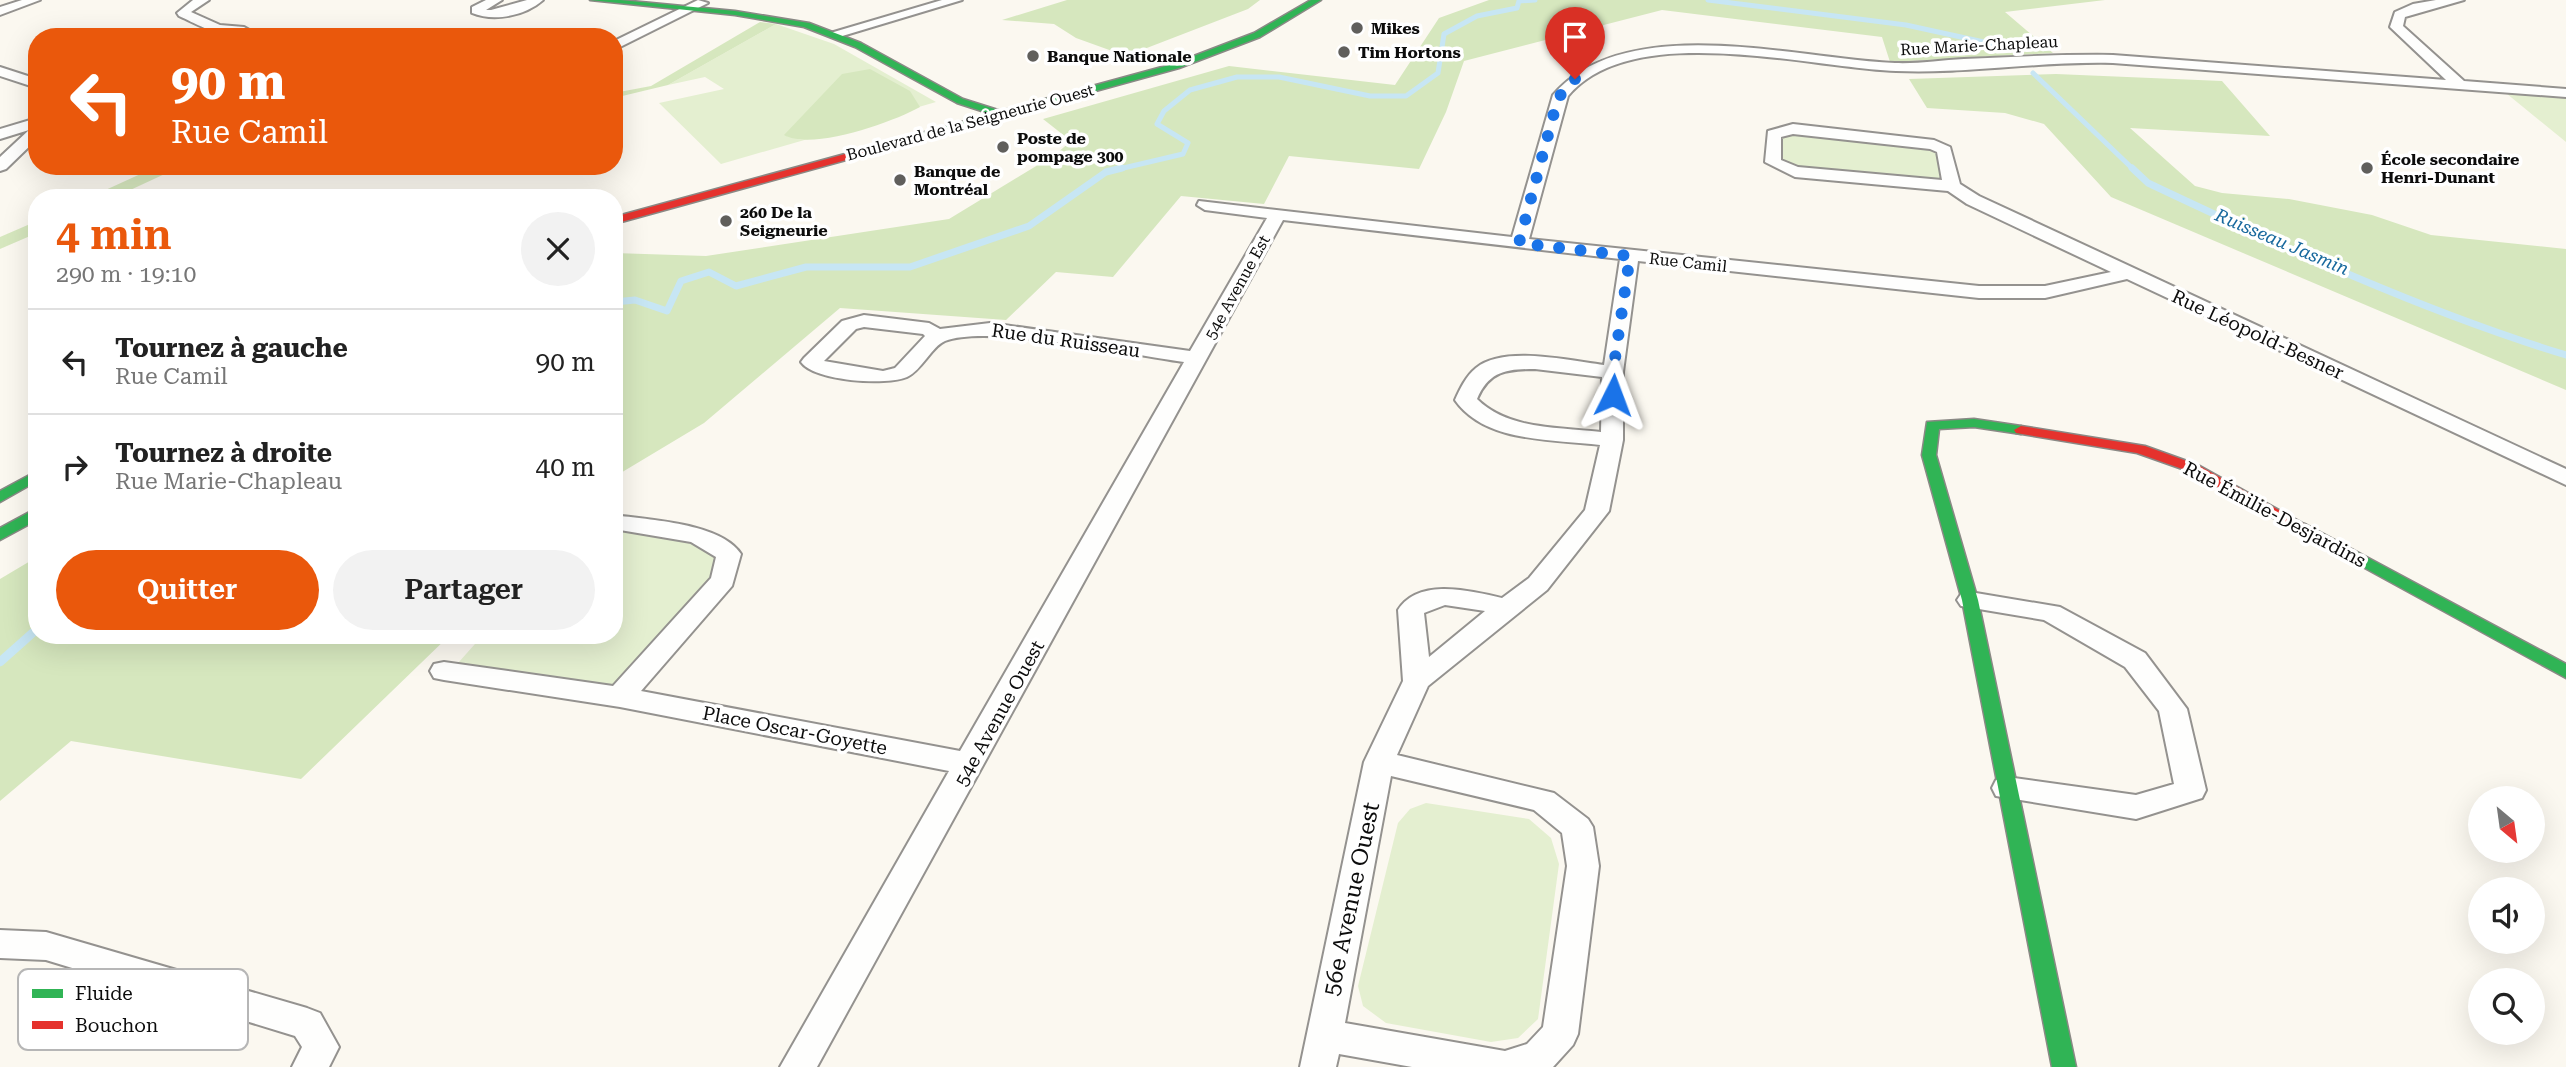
<!DOCTYPE html>
<html lang="fr">
<head>
<meta charset="utf-8">
<style>
  :root { --surface:#fff; --page:#f2f2f2; --text:#222; --muted:#767676; --line:#e0e0e0; --accent:#ea580c }
  body { margin:0; font-family:"Roboto Serif",serif; background:var(--page); color:var(--text); height:100vh; display:flex; flex-direction:column; font-size:26px; white-space:nowrap }
  * { box-sizing:border-box; margin:0 }
  p { font-size:23px; color:var(--muted) }
  .icon { flex:none; width:38px; height:38px; fill:none; stroke:currentColor; stroke-width:2; stroke-linecap:round; stroke-linejoin:round }
  .map { position:relative; flex:1; overflow:hidden }
  .drawer { position:absolute; left:28px; top:189px; width:595px; height:455px; display:flex; flex-direction:column; background:var(--surface); border-radius:28px; box-shadow:0 7px 28px #0002 }
  .drawer>* { flex:none }
  .banner { position:absolute; left:28px; top:28px; width:595px; height:147px; border-radius:28px; box-shadow:0 7px 28px #0002; background:#ea580c; color:#fff; overflow:hidden }
  .needle { width:46px; rotate:151deg }
  .fabs { position:absolute; left:2468px; top:786px; display:grid; gap:14px }
  .fabs a { display:grid; place-items:center; width:77px; height:77px; border-radius:50%; background:var(--surface); box-shadow:0 7px 28px #0002; font-size:35px }
  .pin { position:absolute; display:grid; place-items:center; width:60px; height:60px; color:#fff; margin:-72px -30px; border-radius:50% 50% 50% 0; rotate:-45deg; box-shadow:0 0 7px #0007 }
  .pin .icon { rotate:45deg }
  .me { position:absolute; width:77px; margin:-38px; rotate:3deg; stroke-linejoin:round; filter:drop-shadow(0 0 5px #0008) }
  .turn { display:flex; align-items:center; gap:24px; height:147px; padding:0 28px; font-size:32px }
  .turn .icon { width:91px; height:91px; stroke-width:2.5 }
  .turn b { display:block; font-size:49px; line-height:60px }
  .round { display:grid; place-items:center; flex:none; width:74px; height:74px; border-radius:37px; background:var(--page) }
  .summary { display:flex; align-items:center; justify-content:space-between; height:119px; padding:0 28px }
  h1 { font-size:42px; font-weight:600; line-height:52px; color:var(--accent) }
  .primary-button { display:flex; gap:14px; margin-top:auto; padding:14px 28px }
  .primary-button a { flex:1; height:80px; border-radius:42px; background:var(--accent); color:#fff; font-size:28px; font-weight:600; line-height:80px; text-align:center }
  .primary-button a+a { background:var(--page); color:var(--text) }
  ul { padding:0; list-style:none }
  li { display:flex; align-items:center; gap:21px; height:105px; padding:0 28px; border-top:2px solid var(--line) }
  li div { flex:1 }
  li b { display:block; font-size:26px }
  li em { font-style:normal }
  .map>svg:first-child { display:block }
</style>
</head>
<body>
<div class="map">
<svg width="2566" height="1067" viewBox="0 0 2566 1067">
  <rect width="100%" height="100%" fill="#fbf8f0"/>
  <!-- green -->
  <path fill="#e4efd0" d="M 776,24 L 834,44 L 936,102 L 721,164 L 659,103 L 724,89 L 705,77 L 668,85 Z
    M 2501,89 L 2566,94 L 2566,142 Z
    M 1780,130 L 1934,145 L 1952,186 L 1780,167 Z
    M 614,526 L 687,533 L 722,552 L 720,579 L 619,696 L 450,672 L 483,635 L 614,635 Z
    M 1426,803 L 1529,819 L 1551,838 L 1559,864 L 1538,1019 L 1518,1038 L 1491,1042 L 1386,1023 L 1363,1006 L 1358,986 L 1398,823 L 1410,809 Z"/>
  <!-- forest -->
  <path fill="#d6e7be" d="M 1067,0 L 1260,0 L 1248,9 L 1126,56 L 1076,38 L 1054,24 L 1002,20 Z
    M 1489,0 L 2105,0 L 2005,12 L 2053,53 L 1890,62 L 1882,37 L 1662,10 L 1464,61 L 1446,112 L 1419,169 L 1289,156 L 1264,204 L 1181,196 L 1113,277 L 1056,272 L 1006,320 L 840,308 L 704,423 L 614,477 L 614,253 L 706,256 L 949,219 L 1056,154 L 1071,141 L 1043,119 L 1229,66 L 1395,85 L 1439,18 Z
    M 760,22 L 776,24 L 668,85 L 614,98 L 614,93 L 651,86 Z
    M 870,69 L 910,91 L 920,107 C 893,122 813,151 784,135 L 842,74 Z
    M 2056,74 L 2222,81 L 2270,136 L 2130,128 L 2195,186 L 2222,193 L 2289,199 L 2372,215 L 2431,235 L 2566,249 L 2566,390 L 2111,197 L 2044,124 L 2005,113 L 1927,108 L 1909,79 Z
    M 158,166 L 182,166 L 113,198 L 88,198 Z
    M 37,221 L 37,233 L 0,249 L 0,237 Z
    M 37,557 L 37,635 L 450,635 L 301,779 L 71,741 L 0,801 L 0,579 Z"/>
  <g fill="none" stroke-linecap="round" stroke-linejoin="round">
    <!-- stream-far2 -->
    <path stroke="#c7e6f4" stroke-width="5" d="M 1708,0 L 1906,25 L 1993,44
      M 2033,73 L 2134,170
      M 1115,170 L 1183,154 L 1188,143 L 1157,124 L 1164,111 L 1190,90 L 1237,77 L 1279,77 L 1370,96 L 1406,96 L 1438,73 L 1444,34 L 1477,16 L 1517,8 L 1519,1 L 1535,0"/>
    <!-- stream-far1 -->
    <path stroke="#c7e6f4" stroke-width="7" d="M 2132,168 L 2148,183 C 2281,246 2425,312 2566,355
      M 614,302 L 635,300 L 667,311 L 681,281 L 709,272 L 736,286 L 806,267 L 910,267 L 1029,226 L 1106,172 L 1122,168"/>
    <!-- stream -->
    <path stroke="#c7e6f4" stroke-width="9" d="M 0,662 L 37,629"/>
    <defs>
      <path id="street" d="M 22,0 L 40,0 L 0,15 L 0,7 Z
        M 193,0 L 209,0 L 191,12 L 220,25 L 244,27 L 251,31 C 232,45 197,24 179,16 L 177,13 Z
        M 486,0 L 502,0 L 486,10 L 491,10 L 527,0 L 543,0 C 525,16 494,22 472,13 L 472,7 Z
        M 698,0 L 708,3 L 614,50 L 614,41 Z
        M 942,0 L 962,0 L 839,37 L 827,34 Z
        M 2436,0 L 2464,0 L 2405,17 L 2403,26 L 2464,81 L 2566,89 L 2566,97 L 2113,63 C 2041,61 1968,74 1896,71 C 1809,68 1632,19 1568,96 L 1529,239 L 1979,286 L 2045,286 L 2111,272 L 1967,204 L 1948,191 L 1795,177 L 1765,162 L 1768,131 L 1793,124 L 1934,140 L 1950,147 L 1960,184 L 1979,196 L 2566,469 L 2566,485 L 2127,279 L 2045,298 L 1979,298 L 1638,261 L 1623,372 L 1623,440 L 1609,511 L 1547,590 L 1428,686 L 1397,755 L 1554,793 L 1588,819 L 1593,827 L 1599,866 L 1578,1034 L 1573,1045 L 1553,1067 L 1412,1067 L 1339,1054 L 1336,1067 L 1300,1067 L 1364,762 L 1403,681 L 1398,610 C 1419,577 1471,591 1502,598 L 1529,578 L 1585,510 L 1600,445 C 1552,439 1485,443 1455,400 C 1460,389 1466,376 1476,368 C 1504,345 1570,361 1604,365 L 1620,259 L 1283,220 L 817,1067 L 780,1067 L 949,771 L 620,707 L 444,680 L 434,678 L 430,671 L 434,664 L 444,662 L 613,686 L 711,578 L 716,557 L 691,542 L 614,529 L 614,515 C 649,520 721,523 741,554 L 732,586 L 641,691 L 960,751 L 1184,362 C 1132,355 988,324 945,341 C 932,346 922,370 907,377 C 886,386 814,381 801,362 L 804,358 L 842,321 L 864,315 L 929,323 L 940,329 L 990,323 L 1190,351 L 1267,218 L 1205,210 L 1197,205 L 1199,201 L 1512,237 L 1553,95 C 1626,10 1798,59 1895,63 C 1918,64 1941,60 1964,59 C 2014,57 2063,54 2113,55 L 2446,80 L 2390,27 L 2395,12 L 2413,4 ZM 1793,134 L 1930,149 L 1937,152 L 1942,180 L 1798,167 L 1781,160 L 1781,137 ZM 864,327 L 923,334 L 925,336 L 895,368 L 883,371 L 824,361 L 856,329 ZM 1535,369 L 1602,377 L 1601,432 C 1560,427 1508,430 1477,399 C 1489,371 1507,369 1535,369 ZM 1445,605 L 1485,611 L 1429,657 L 1424,613 ZM 1391,776 L 1534,810 L 1562,833 L 1567,866 L 1543,1027 L 1527,1044 L 1505,1051 L 1345,1023 Z
        M 0,67 L 37,79 L 37,88 L 0,76 Z
        M 37,118 L 37,139 L 6,169 L 0,171 L 0,157 L 29,130 L 0,139 L 0,129 Z
        M 1970,592 L 2060,607 L 2145,653 L 2187,709 L 2206,790 L 2202,798 L 2136,819 L 1996,796 L 1992,788 L 1996,780 L 2007,777 L 2136,795 L 2174,784 L 2159,711 L 2125,667 L 2044,620 L 1961,606 L 1957,600 L 1961,594 Z
        M 0,930 L 46,932 L 307,1008 L 320,1013 L 339,1047 L 329,1067 L 292,1067 L 302,1047 L 295,1036 L 46,960 L 0,958 Z"/>
      <path id="fast" d="M 590,0 L 620,0 L 735,11 L 809,23 L 861,43 L 963,99 L 1001,111 L 1173,64 L 1254,33 L 1311,0 L 1321,0 L 1260,37 L 1179,68 L 889,148 L 884,145 L 885,143 L 991,114 L 957,103 L 855,47 L 804,27 L 735,15 Z
        M 1974,419 L 2021,426 L 2028,430 L 2021,434 L 1974,427 L 1939,429 L 1936,455 L 1978,600 L 2076,1067 L 2052,1067 L 1962,600 L 1922,455 L 1927,422 Z
        M 37,471 L 37,481 L 0,502 L 0,491 Z
        M 37,508 L 37,520 L 0,540 L 0,528 Z
        M 2305,524 L 2566,664 L 2566,678 L 2299,532 L 2297,529 L 2299,526 Z"/>
      <path id="jam" d="M 889,142 L 894,145 L 893,147 L 614,224 L 614,217 Z
        M 2021,426 L 2145,446 L 2198,465 L 2313,529 L 2305,534 L 2299,532 L 2188,471 L 2137,453 L 2016,433 L 2014,430 Z"/>
    </defs>
    <!-- street casing -->
    <use href="#street" stroke="#94928f" stroke-width="4"/>
    <!-- fast casing -->
    <use href="#fast" stroke="#8a8985" stroke-width="3"/>
    <!-- jam casing -->
    <use href="#jam" stroke="#8a8985" stroke-width="3"/>
    <!-- street -->
    <use href="#street" fill="#fefefd" fill-rule="evenodd"/>
    <!-- fast -->
    <use href="#fast" fill="#30b455" fill-rule="evenodd"/>
    <!-- jam -->
    <use href="#jam" fill="#e5322d" fill-rule="evenodd"/>
  </g>
  <g fill="none" stroke-linecap="round" stroke-linejoin="round">
    <!-- route -->
    <path stroke="#1a73e8" stroke-width="12" stroke-dasharray="0 21.6" d="M 1575,79 L 1558,98 L 1519,243 L 1630,256 L 1613,372 L 1613,395"/>
  </g>
  <!-- markers -->
  <g fill="#605f5c" stroke="#fff" stroke-width="2.5">
    <circle cx="1357" cy="28" r="7"/>
    <circle cx="1344" cy="52" r="7"/>
    <circle cx="1033" cy="56" r="7"/>
    <circle cx="1003" cy="147" r="7"/>
    <circle cx="2367" cy="168" r="7"/>
    <circle cx="900" cy="180" r="7"/>
    <circle cx="726" cy="221" r="7"/>
  </g>
  <g text-anchor="middle" stroke-width="7" stroke-linejoin="round" paint-order="stroke">
    <!-- far-poi labels -->
    <g font-size="16" font-weight="bold" fill="#0c0c0c" stroke="#fff" text-anchor="start">
      <text x="1371" y="34">Mikes</text>
      <text x="1358" y="58">Tim Hortons</text>
      <text x="1047" y="62">Banque Nationale</text>
      <text x="1017" y="144">Poste de<tspan x="1017" dy="18">pompage 300</tspan></text>
      <text x="2381" y="165">École secondaire<tspan x="2381" dy="18">Henri-Dunant</tspan></text>
      <text x="914" y="177">Banque de<tspan x="914" dy="18">Montréal</tspan></text>
      <text x="740" y="218">260 De la<tspan x="740" dy="18">Seigneurie</tspan></text>
    </g>
    <!-- far-street labels -->
    <g font-size="16" fill="#0c0c0c" stroke="#fff">
      <text transform="translate(1979 45) rotate(-3)" y="6">Rue Marie-Chapleau</text>
      <text transform="translate(970 122) rotate(-15)" y="6">Boulevard de la Seigneurie Ouest</text>
      <text transform="translate(1688 262) rotate(6)" y="6">Rue Camil</text>
      <text transform="translate(1237 287) rotate(-61)" y="6">54e Avenue Est</text>
    </g>
    <!-- far-water labels -->
    <g font-size="18" font-style="italic" fill="#17689d" stroke="#fff">
      <text transform="translate(2282 242) rotate(23)" y="6">Ruisseau Jasmin</text>
    </g>
    <!-- street labels -->
    <g font-size="19" fill="#0c0c0c" stroke="#fff">
      <text transform="translate(2258 334) rotate(25)" y="7">Rue Léopold-Besner</text>
      <text transform="translate(1066 340) rotate(8)" y="7">Rue du Ruisseau</text>
      <text transform="translate(2275 514) rotate(28)" y="7">Rue Émilie-Desjardins</text>
      <text transform="translate(999 713) rotate(-61)" y="7">54e Avenue Ouest</text>
      <text transform="translate(795 730) rotate(11)" y="7">Place Oscar-Goyette</text>
    </g>
    <!-- near-street labels -->
    <g font-size="23" fill="#0c0c0c" stroke="#fff">
      <text transform="translate(1351 899) rotate(-78)" y="8">56e Avenue Ouest</text>
    </g>
  </g>
  <!-- legend -->
  <rect x="18" y="969" width="230" height="81" rx="10" fill="#fff" stroke="#b6b6b6" stroke-width="2"/>
  <rect x="32" y="989" width="31" height="9" fill="#30b455"/>
  <rect x="32" y="1021" width="31" height="8" fill="#e5322d"/>
  <g font-size="19" fill="#0c0c0c">
    <text x="75" y="1000">Fluide</text>
    <text x="75" y="1032">Bouchon</text>
  </g>
</svg>
<div class="fabs">
<a><svg class="needle" viewBox="-14 -14 28 28"><path d="M0-13l5 13h-10z" fill="#e53935"/><path d="M0 13l5-13h-10z" fill="#767676"/></svg></a>
<a><svg class="icon" aria-label="sound" viewBox="0 0 24 24"><path d="M4 9h4l5-4v14l-5-4H4zM17 9q2 3 0 6"/></svg></a>
<a><svg class="icon" aria-label="search" viewBox="0 0 24 24"><circle cx="10" cy="10" r="6"/><path d="M15 15l6 6"/></svg></a>
</div>
<div class="pin" style="left:1575px;top:79px;background:#d93025"><svg class="icon" aria-label="arrive" viewBox="0 0 24 24"><path d="M6 21V4h12l-3 4 3 4H6"/></svg></div>
<svg class="me" style="left:1613px;top:395px" viewBox="-20 -20 40 40"><path d="M0-17L14 15 0 8-14 15z" fill="#1a73e8" stroke="#fff" stroke-width="4"/></svg>
<div class="banner">
<div class="turn"><svg class="icon" aria-label="left" viewBox="0 0 24 24"><path d="M17 20v-9H6M10 6l-5 5 5 5"/></svg><div><b>90 m</b>Rue Camil</div></div>
</div>
<section class="drawer">
<div class="summary"><div><h1>4 min</h1><p>290 m · 19:10</p></div><a class="round"><svg class="icon" aria-label="close" viewBox="0 0 24 24"><path d="M6 6l12 12M18 6L6 18"/></svg></a></div>
<ul>
<li><svg class="icon" aria-label="left" viewBox="0 0 24 24"><path d="M17 20v-9H6M10 6l-5 5 5 5"/></svg><div><b>Tournez à gauche</b><p>Rue Camil</p></div><em>90 m</em></li>
<li><svg class="icon" aria-label="right" viewBox="0 0 24 24"><path d="M7 20v-9h11M14 6l5 5-5 5"/></svg><div><b>Tournez à droite</b><p>Rue Marie-Chapleau</p></div><em>40 m</em></li>
</ul>
<div class="primary-button"><a>Quitter</a><a>Partager</a></div>
</section>
</div>
</body>
</html>
